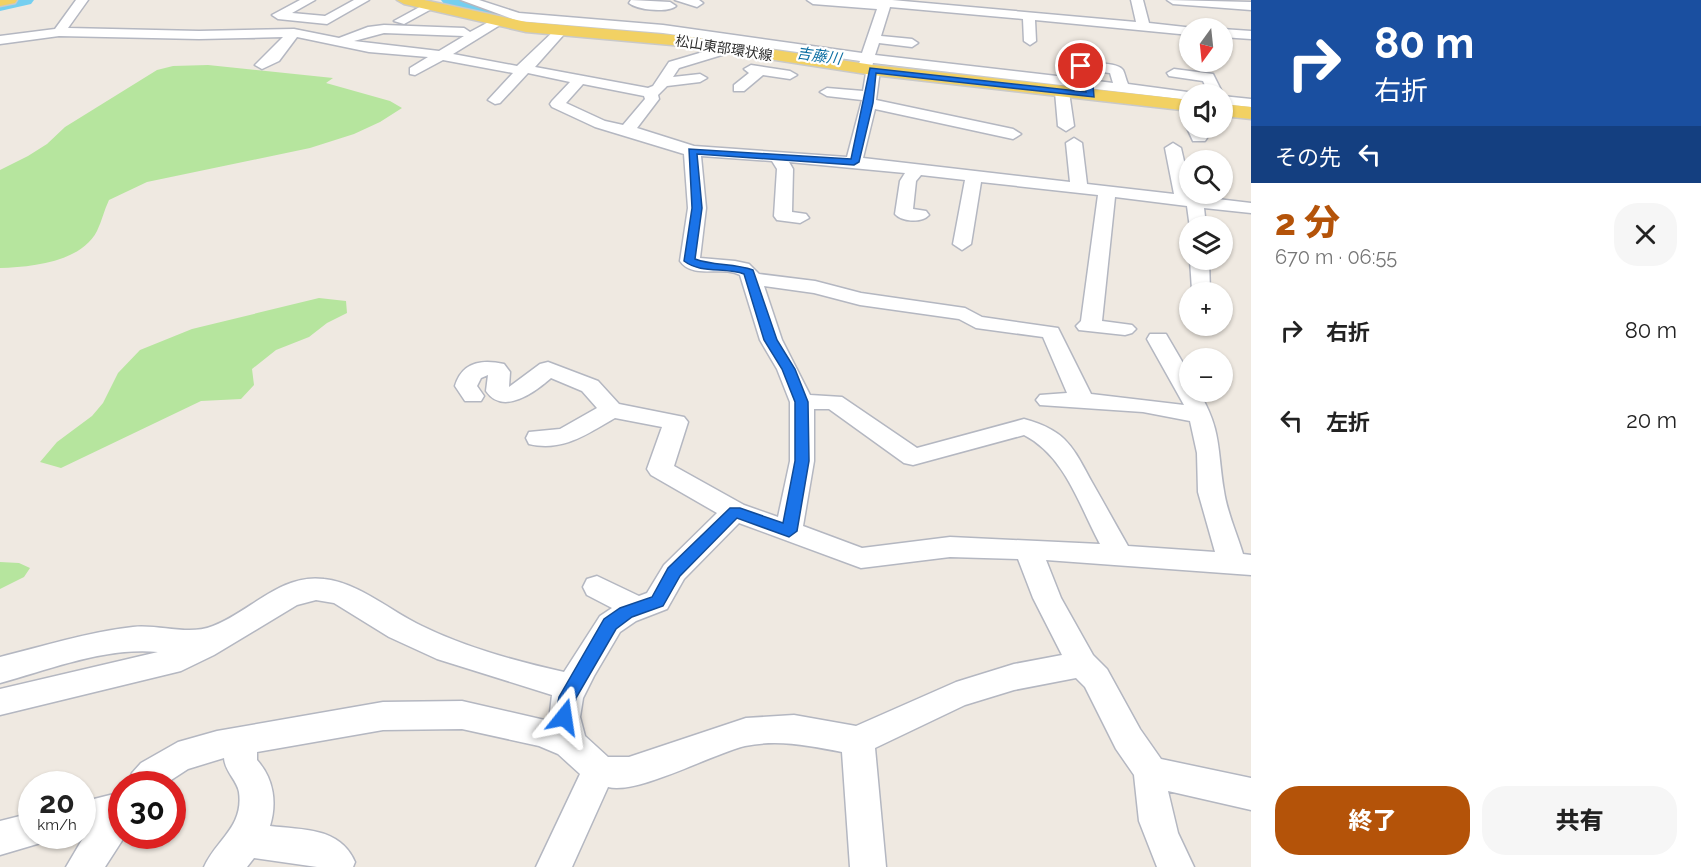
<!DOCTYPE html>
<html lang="ja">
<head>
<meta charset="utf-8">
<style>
  :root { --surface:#fff; --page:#f6f6f6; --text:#222; --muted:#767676; --accent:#b45309 }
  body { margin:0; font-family:Raleway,"Noto Sans JP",sans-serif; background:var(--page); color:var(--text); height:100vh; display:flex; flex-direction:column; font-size:22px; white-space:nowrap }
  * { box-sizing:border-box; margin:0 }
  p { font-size:20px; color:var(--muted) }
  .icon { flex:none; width:33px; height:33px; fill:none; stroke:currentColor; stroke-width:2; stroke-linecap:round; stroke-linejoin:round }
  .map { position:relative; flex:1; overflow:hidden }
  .panel { display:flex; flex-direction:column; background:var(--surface); width:450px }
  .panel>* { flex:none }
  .top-card { background:#1a4fa0; color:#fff; overflow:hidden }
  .needle { width:39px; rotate:195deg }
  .fabs { position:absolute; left:1179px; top:18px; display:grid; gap:12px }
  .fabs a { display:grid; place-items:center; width:54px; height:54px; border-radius:50%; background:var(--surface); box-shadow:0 2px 4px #0004; font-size:30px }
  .speed { position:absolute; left:18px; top:771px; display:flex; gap:12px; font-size:30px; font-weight:700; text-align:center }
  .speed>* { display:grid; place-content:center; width:78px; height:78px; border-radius:50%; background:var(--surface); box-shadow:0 2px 4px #0004; line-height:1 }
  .speed small { font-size:15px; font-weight:400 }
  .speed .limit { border:9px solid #d22; background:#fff; color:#111 }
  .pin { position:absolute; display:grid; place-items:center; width:51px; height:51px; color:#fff; margin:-26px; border:3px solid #fff; border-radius:50%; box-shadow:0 2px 6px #0007 }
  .me { position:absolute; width:66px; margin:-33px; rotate:15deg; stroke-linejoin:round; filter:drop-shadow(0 0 4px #0008) }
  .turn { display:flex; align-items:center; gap:21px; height:126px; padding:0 24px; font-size:27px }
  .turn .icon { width:78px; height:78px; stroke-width:2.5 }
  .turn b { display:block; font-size:42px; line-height:51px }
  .then { display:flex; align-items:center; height:57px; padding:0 24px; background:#0003; gap:12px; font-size:22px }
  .round { display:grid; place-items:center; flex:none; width:63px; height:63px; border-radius:24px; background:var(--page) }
  .headline { display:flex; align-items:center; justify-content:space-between; height:102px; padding:0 24px }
  h1 { font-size:36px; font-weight:800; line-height:45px; color:var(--accent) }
  .button { display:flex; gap:12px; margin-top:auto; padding:12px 24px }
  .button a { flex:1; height:69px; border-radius:24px; background:var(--accent); color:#fff; font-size:24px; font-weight:800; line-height:69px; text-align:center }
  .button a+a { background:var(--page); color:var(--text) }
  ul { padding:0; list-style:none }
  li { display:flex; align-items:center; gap:18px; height:90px; padding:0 24px }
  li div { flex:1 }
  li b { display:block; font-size:22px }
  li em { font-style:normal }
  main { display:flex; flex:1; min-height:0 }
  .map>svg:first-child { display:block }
</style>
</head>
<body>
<main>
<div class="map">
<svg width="1251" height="867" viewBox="0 0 1251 867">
  <rect width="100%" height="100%" fill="#efe9e1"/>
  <!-- green -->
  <path fill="#b6e59e" d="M 208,65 L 333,78 L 326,83 L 390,101 L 402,108 L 380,122 L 354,134 L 310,148 L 147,182 L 109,200 C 104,210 102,221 97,231 C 81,262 32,267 0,268 L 0,170 L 28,156 L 47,144 L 65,127 L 157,70 L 173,66 Z
    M 319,298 L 346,301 L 347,313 L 327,323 L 309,337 L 276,350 L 252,369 L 254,385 L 241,399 L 201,401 L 61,468 L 40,462 L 57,442 L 92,416 L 103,403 L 118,373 L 140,350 L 192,329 Z
    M 0,562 L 19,563 L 30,568 L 24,577 L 0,589 Z"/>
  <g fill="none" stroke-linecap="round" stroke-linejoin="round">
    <!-- river -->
    <path fill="#75cff0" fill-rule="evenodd" d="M 0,0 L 34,0 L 31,4 L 0,11 Z
      M 441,0 L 469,0 L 523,16 L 654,26 L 834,52 L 1049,78 L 1057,80 L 1061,85 L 1057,90 L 1049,92 L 834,66 L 654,38 L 523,28 L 487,20 L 444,4 Z"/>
    <defs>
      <path id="minor" d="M 76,0 L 88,0 L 68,28 L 199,31 L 294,29 L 339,38 L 368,27 L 384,25 L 464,28 L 470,32 L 496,18 L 500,19 L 500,25 L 453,54 L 517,66 L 557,28 L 561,27 L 567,31 L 535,67 L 648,88 L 653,86 L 669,62 L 730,44 L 735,45 L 735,51 L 679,68 L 673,77 L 700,74 L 707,78 L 700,82 L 667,86 L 658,95 L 659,99 L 637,128 L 694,146 L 847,157 L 862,100 L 827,96 L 820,92 L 827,88 L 863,91 L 866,73 L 857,69 L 860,61 L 663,33 L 518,21 L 461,0 L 479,0 L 519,13 L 663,25 L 862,53 L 877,9 L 813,4 L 807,0 L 892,0 L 1136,22 L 1131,0 L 1143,0 L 1149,23 L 1194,28 L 1190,28 L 1190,35 L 1035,20 L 1036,41 L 1030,45 L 1024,41 L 1023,19 L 890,7 L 881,36 L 912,39 L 918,43 L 912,47 L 879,43 L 875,55 L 1074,78 L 1071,68 L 1073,65 C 1083,63 1117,61 1123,70 C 1125,74 1126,80 1128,84 L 1195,93 L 1190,94 L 1190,100 L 873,63 L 872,66 L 880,70 L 876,100 L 1013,129 L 1021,134 L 1013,139 L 875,109 L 863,158 L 1070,182 L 1066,143 L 1074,138 L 1082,143 L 1087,184 L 1174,194 L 1165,148 L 1173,143 L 1181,148 L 1192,196 L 1251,203 L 1251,213 L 1204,208 L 1206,226 L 1190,228 L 1187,206 L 1115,197 L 1102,321 L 1132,325 L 1136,329 L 1132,333 L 1125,335 L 1079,330 L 1076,326 L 1081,321 L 1098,195 L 981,182 L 971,244 L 962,250 L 953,244 L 965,180 L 921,175 L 916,181 L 913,209 L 926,211 L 929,215 C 922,223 902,222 895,214 L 900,181 L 905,173 L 789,162 L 793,169 L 792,212 L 806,214 L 809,218 L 800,223 L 777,220 L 774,216 L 777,169 L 772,161 L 701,156 L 706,208 L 700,258 L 735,261 L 749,264 L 759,274 L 815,281 L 861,293 L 965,308 L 982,317 L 1058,328 L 1091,394 L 1184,405 L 1147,339 L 1150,334 L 1166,334 L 1190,375 L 1190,392 L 1199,392 C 1222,431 1217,449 1224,491 C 1227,512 1237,534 1243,554 L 1251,555 L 1251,575 L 1046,560 L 1061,598 L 1093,655 L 1107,669 L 1140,729 L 1161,759 L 1251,778 L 1251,810 L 1168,791 L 1178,833 L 1194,867 L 1157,867 L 1139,821 L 1134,775 L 1116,749 L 1085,687 L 1076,678 L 1014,690 L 965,705 L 875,748 L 886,867 L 850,867 L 842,752 C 811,746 778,739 745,746 C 712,754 637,795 608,787 L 572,867 L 536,867 L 580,774 L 558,754 L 539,746 L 462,729 L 383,730 L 257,752 L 257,760 C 274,779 277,803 270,826 C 303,830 340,827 355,862 L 353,867 L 317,867 L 254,858 L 247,867 L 204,867 C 216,840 244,827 239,792 C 237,780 225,772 224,758 L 188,769 L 165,784 L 127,784 L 132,773 L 141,763 L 178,742 L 217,731 L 383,702 L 462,701 L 549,721 L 552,695 L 437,659 L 389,637 L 334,603 L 316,600 L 297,605 L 214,655 L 181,671 L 0,715 L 0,689 L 158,652 C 105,647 51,669 0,683 L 0,657 C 44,646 88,632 133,627 C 159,624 188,636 213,626 C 250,612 281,573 324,579 C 360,583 390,611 422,626 C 467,648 516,661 564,672 L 600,616 L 612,608 L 587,595 L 583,587 L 587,579 L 597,576 L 639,596 L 647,593 L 664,565 L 717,513 L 651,475 L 647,469 L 662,427 L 615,418 C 587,434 563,452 529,444 L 526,438 L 529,432 L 560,429 L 597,408 L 582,391 L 551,378 C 535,392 503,416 486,391 L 488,375 L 481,378 L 477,386 L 484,396 L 481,401 L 465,401 L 455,386 C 462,362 482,359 504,364 L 510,372 L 509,387 L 540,364 L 548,362 L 598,381 L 619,404 L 684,417 L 688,422 L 674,466 L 744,505 L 778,517 L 790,461 L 790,402 L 777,369 L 760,340 L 740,275 C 723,265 693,280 680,261 L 688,208 L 684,154 L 595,127 L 552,107 L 550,104 L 552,101 L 570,82 L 528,73 L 500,103 L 495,104 L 488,100 L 513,73 L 443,60 L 415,75 L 410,74 L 410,68 L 428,57 L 369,52 L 297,37 L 279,61 L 262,69 L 255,65 L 283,37 L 199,39 L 59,36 L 0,44 L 0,36 L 55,29 ZM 384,33 L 464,36 L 439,51 L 354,41 ZM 1086,70 L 1110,73 L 1113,83 L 1089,80 ZM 583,84 L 644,96 L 645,99 L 623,125 L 605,121 L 566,103 ZM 764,286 L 814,293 L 860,305 L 959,319 L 976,328 L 1043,337 L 1067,393 L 1040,395 L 1036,400 L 1040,405 L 1143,412 L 1190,421 L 1197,453 L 1198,492 L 1215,552 L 1128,546 C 1116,525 1105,505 1093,484 C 1073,448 1068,431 1024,419 L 917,448 L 842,397 L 810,395 L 782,340 ZM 814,409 L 829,409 L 904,463 L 913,465 L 1024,435 C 1065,456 1079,505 1100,544 L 950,537 L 862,548 L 803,526 L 814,461 ZM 739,523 L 861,568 L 950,557 L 1018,559 L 1033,598 L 1062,655 L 1014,664 L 956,682 L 856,726 L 794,715 L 746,718 L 629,757 L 608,757 L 585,736 L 580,717 L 583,698 L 594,676 L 620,632 L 636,621 L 667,609 L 684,579 Z
        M 300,0 L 315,0 L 292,13 L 325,16 L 354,0 L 369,0 L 327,24 L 278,19 L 272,15 Z
        M 631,0 L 670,2 L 676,6 C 668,13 637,10 629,3 Z
        M 675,0 L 699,0 L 703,3 L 697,7 Z
        M 1167,0 L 1251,2 L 1251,10 L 1173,4 Z
        M 427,3 L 437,6 L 404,24 L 394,21 Z
        M 1222,29 L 1251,31 L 1251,39 L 1222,37 Z
        M 751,65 L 790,71 L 797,75 L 790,79 L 763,75 L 744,91 L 734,91 L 734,85 L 749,73 L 744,69 Z
        M 1174,69 L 1213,74 L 1223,94 L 1209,94 L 1203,81 L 1169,76 L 1167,73 Z
        M 1062,88 L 1069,92 L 1074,126 L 1066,131 L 1058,126 L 1055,92 Z
        M 1222,96 L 1251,99 L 1251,107 L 1222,104 Z
        M 1190,125 L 1190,128 L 1202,128 L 1207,138 L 1205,141 L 1193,141 L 1187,128 Z
        M 1190,260 L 1209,260 L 1210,292 L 1194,292 L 1192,290 Z
        M 122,792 L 122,836 L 125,836 L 105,867 L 66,867 L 86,833 L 82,834 L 82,802 Z
        M 32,813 L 32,836 L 47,836 L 44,842 L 0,855 L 0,821 Z"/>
      <path id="major" d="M 0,0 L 17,0 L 15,3 L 0,6 Z
        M 397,0 L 424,0 L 526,22 L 683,36 L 873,65 L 1190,100 L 1190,111 L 873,75 L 683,46 L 526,32 L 404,4 Z
        M 1222,104 L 1251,107 L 1251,119 L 1222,116 Z"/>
    </defs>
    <!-- minor casing -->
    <use href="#minor" stroke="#b4b7c1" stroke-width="3"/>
    <!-- major casing -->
    <use href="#major" stroke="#c9c9c9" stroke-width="3"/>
    <!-- minor -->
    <use href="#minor" fill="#fff" fill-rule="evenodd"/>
    <!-- major -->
    <use href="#major" fill="#f2d163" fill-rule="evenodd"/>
  </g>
  <!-- route -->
  <path fill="#1a73e8" stroke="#114b97" stroke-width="1.5" d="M 1081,64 L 1085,66 L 1082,69 L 1086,82 L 1093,85 L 1094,97 L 876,73 L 873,103 L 859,162 L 854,165 L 697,154 L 702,208 L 695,259 C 714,266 733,263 753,270 L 777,340 L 795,369 L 808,402 L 809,461 L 797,531 L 789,537 L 737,518 L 680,576 L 663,606 L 632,617 L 616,629 L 576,698 L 571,723 L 564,725 L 558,723 L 555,717 L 559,697 L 604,619 L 620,608 L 652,597 L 668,568 L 730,508 L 740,508 L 783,523 L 795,461 L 795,402 L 782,369 L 764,340 L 744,274 C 725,267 701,274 684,261 L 692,208 L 689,149 L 851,159 L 870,68 L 1086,92 L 1085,87 L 1079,84 L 1074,68 Z"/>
  <g text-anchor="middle" stroke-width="4.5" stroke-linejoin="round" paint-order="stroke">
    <!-- far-street labels -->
    <g font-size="14" fill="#2e2e2e" stroke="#fff">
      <text transform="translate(724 48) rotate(9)" y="5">松山東部環状線</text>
    </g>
    <!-- far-water labels -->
    <g font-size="15" font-style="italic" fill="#0d6fa3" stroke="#fff">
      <text transform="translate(819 56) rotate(8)" y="5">吉藤川</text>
    </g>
  </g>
</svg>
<div class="fabs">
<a><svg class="needle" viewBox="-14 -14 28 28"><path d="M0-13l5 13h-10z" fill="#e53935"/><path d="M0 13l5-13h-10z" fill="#767676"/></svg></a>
<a><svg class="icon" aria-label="sound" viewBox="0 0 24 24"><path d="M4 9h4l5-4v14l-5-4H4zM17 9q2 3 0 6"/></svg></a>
<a><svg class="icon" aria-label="search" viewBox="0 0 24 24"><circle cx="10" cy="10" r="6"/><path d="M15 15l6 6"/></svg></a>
<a><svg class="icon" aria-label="layers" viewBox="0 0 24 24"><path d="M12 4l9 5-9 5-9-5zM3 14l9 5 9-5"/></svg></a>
<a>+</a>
<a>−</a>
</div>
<div class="speed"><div>20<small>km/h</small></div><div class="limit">30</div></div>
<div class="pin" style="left:1081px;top:66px;background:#d93025"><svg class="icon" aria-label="arrive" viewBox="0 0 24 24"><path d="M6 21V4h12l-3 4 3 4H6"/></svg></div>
<svg class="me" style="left:564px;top:717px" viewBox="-20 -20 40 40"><path d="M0-17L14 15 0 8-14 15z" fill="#1a73e8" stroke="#fff" stroke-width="4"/></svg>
</div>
<section class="panel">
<div class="top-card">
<div class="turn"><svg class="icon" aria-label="right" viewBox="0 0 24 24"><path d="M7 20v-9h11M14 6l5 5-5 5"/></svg><div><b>80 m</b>右折</div></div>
<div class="then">その先<svg class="icon" aria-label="left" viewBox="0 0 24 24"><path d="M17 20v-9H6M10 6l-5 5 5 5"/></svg></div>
</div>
<div class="headline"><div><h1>2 分</h1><p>670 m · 06:55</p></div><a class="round"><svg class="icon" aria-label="close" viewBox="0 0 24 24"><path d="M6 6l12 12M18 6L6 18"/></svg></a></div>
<ul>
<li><svg class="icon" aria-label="right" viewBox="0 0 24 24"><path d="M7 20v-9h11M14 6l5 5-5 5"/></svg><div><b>右折</b></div><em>80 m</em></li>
<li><svg class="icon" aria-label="left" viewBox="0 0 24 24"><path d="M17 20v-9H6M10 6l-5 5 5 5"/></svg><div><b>左折</b></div><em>20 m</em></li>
</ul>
<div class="button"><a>終了</a><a>共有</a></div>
</section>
</main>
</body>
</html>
